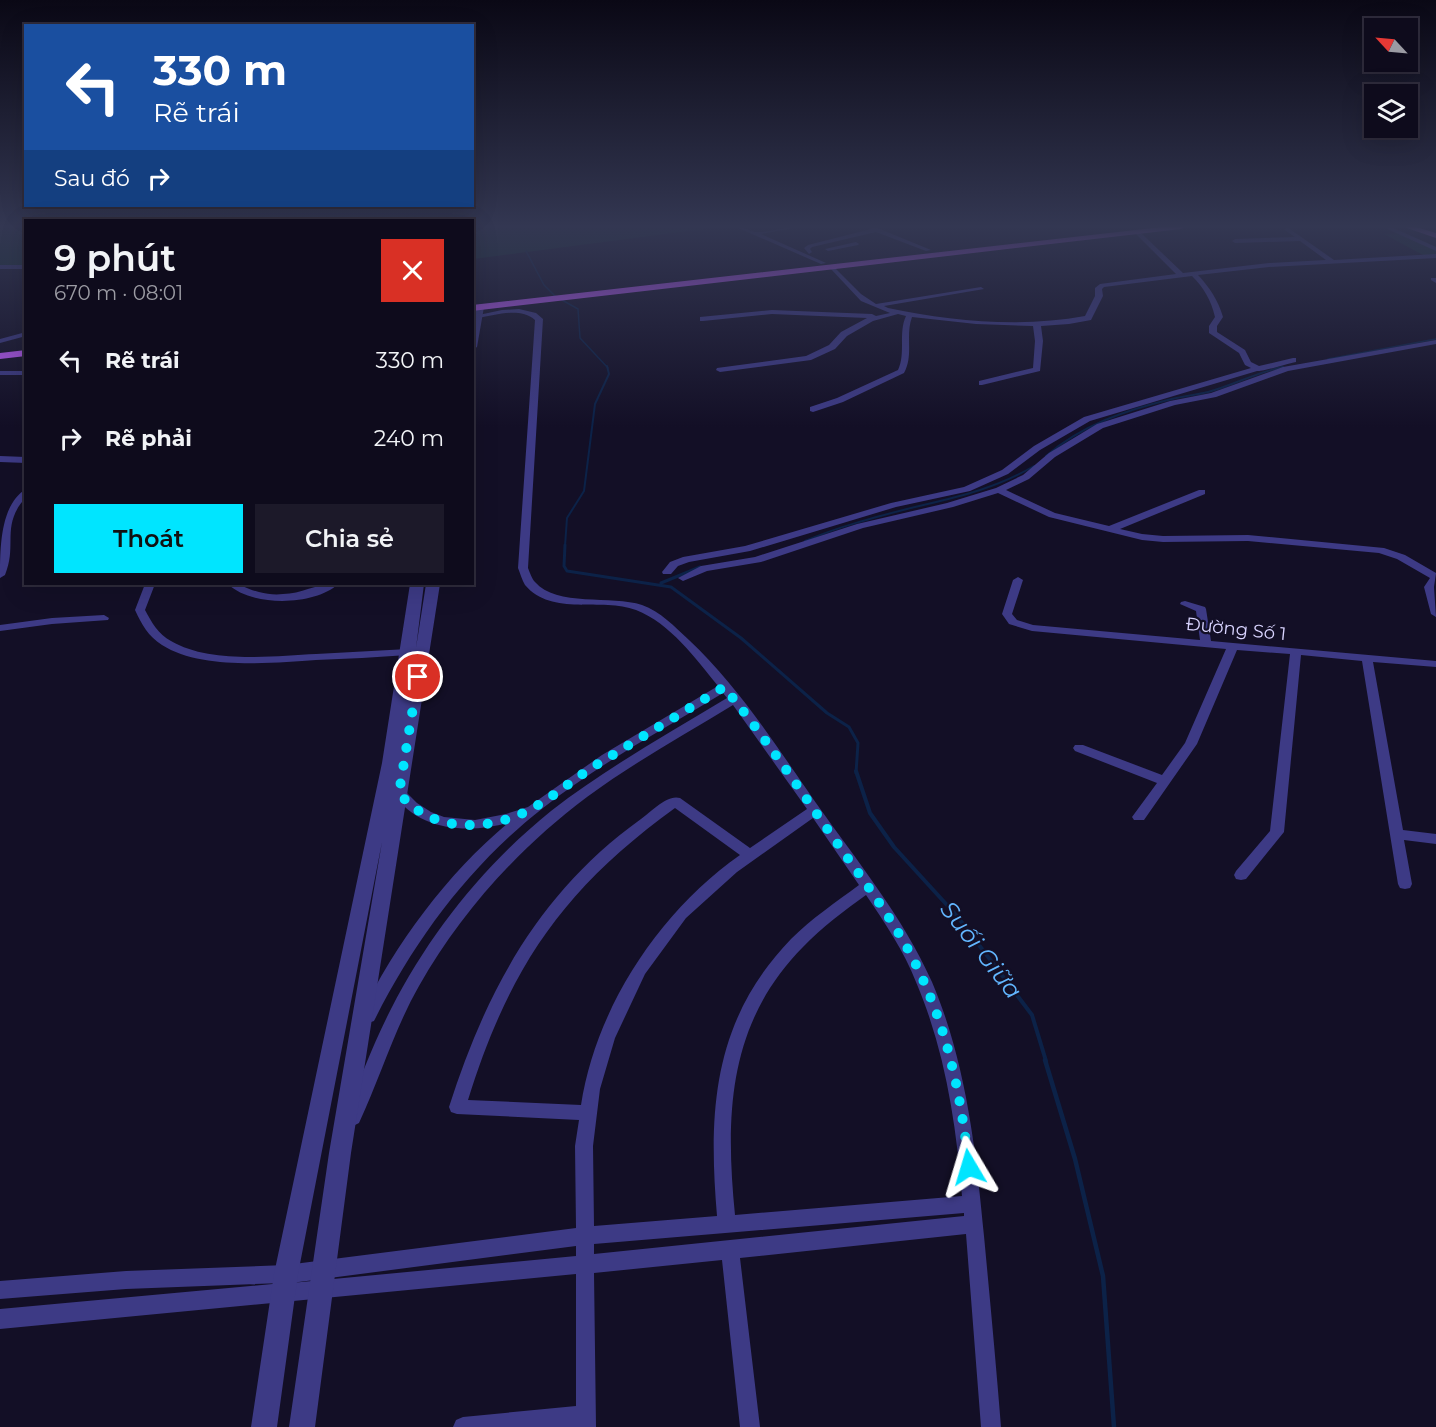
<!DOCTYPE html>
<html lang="vi">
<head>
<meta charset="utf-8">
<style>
  :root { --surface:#0e0b1c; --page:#1c1929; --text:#f1f3f6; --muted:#9b9ba3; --line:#2e2b3b; --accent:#00e5ff }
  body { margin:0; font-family:Montserrat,sans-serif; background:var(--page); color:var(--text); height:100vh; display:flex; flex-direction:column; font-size:22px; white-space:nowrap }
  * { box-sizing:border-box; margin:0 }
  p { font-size:20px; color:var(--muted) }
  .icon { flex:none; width:33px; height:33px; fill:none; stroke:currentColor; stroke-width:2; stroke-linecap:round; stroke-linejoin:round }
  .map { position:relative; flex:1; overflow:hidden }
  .sheet { position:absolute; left:24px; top:219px; width:450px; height:366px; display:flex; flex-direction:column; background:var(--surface); border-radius:0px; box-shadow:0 6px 24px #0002,0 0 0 2px var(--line) }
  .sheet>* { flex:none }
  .banner { position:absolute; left:24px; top:24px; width:450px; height:183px; border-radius:0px; box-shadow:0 6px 24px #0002,0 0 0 2px var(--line); background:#1a4fa0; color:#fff; overflow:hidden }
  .needle { width:39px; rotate:296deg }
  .controls { position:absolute; left:1364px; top:18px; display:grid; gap:12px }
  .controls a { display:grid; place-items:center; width:54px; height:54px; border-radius:0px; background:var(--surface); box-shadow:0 6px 24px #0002,0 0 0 2px var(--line); font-size:30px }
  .pin { position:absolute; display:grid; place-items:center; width:51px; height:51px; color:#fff; margin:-26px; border:3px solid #fff; border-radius:50%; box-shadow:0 2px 6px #0007 }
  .me { position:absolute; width:66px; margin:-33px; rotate:353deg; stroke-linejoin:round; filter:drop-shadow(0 0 4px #0008) }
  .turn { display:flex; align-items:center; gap:21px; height:126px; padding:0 30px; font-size:27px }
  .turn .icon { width:78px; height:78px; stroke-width:2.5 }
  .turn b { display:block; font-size:42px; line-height:51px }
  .then { display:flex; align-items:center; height:57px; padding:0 30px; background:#0003; gap:12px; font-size:22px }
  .round { display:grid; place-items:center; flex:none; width:63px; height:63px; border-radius:0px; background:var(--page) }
  .overview { display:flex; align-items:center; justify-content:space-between; height:102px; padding:0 30px }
  h1 { font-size:36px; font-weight:600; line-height:45px }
  .action { display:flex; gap:12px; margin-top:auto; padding:12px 30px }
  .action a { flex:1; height:69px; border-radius:0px; background:var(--accent); color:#111; font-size:24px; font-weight:600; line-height:69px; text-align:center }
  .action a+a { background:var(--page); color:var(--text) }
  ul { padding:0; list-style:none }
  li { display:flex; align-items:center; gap:18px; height:78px; padding:0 30px }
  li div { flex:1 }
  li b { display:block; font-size:22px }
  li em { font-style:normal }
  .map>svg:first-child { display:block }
</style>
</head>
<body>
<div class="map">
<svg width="1436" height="1427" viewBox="0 0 1436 1427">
  <rect width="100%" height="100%" fill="#130f26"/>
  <!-- green -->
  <path fill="#12302f" d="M 0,227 L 25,227 L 25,265 L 0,265 Z
    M 473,227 L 719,227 L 473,259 Z
    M 1405,233 L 1436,247 L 1436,255 L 1423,255 L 1384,234 Z"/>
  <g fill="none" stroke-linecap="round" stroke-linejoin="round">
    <!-- stream-far4 -->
    <path stroke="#0c2248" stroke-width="1.5" d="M 526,251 L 544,285 L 556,297
      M 562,300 L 578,309 L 580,338 L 608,368
      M 1328,359 L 1436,339
      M 1278,368 L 1283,367"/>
    <!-- stream-far3 -->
    <path stroke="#0c2248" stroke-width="2" d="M 1046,456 C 1082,425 1126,410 1172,399 C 1184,396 1196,395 1208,392 C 1234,385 1257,372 1283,367
      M 805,541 C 838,527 872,518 907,509 C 952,498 994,490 1034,466
      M 565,546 L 567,518 L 584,491 L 595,404 L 609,374 L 607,366"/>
    <!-- stream-far2 -->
    <path stroke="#0c2248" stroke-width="3" d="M 565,545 L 564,566 L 567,571 L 671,587 L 741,638 L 827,713 L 849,727 L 858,743 L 856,773
      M 661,583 L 700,567"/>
    <!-- stream-far1 -->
    <path stroke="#0c2248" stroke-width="4" d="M 856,771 L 870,813 L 894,847 L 957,916 L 1032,1015 L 1046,1061"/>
    <!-- stream -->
    <path stroke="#0c2248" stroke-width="4.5" d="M 1045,1060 L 1075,1159 L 1103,1276 L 1114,1427"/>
    <!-- minor -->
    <path fill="#3d3a85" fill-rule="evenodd" d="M 736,227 C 743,227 748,230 755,232 C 765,233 786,227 799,227 L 761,234 L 826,263 L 821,264 Z
      M 867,227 L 875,227 L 931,250 L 926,251 L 876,232 L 812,247 L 810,249 L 812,252 L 809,254 L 804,248 L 808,245 L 871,229 Z
      M 1287,227 L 1334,260 L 1436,254 L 1436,258 L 1269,267 L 1198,275 C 1210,288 1218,300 1223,317 L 1217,326 L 1217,332 L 1245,350 L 1251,362 L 1259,366 L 1293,358 L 1296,358 L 1296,362 C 1286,364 1262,372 1257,371 L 1090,421 L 1040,450 L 1008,474 L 970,491 L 896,507 L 750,551 L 689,562 L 678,566 L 671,574 L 663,574 L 662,572 L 670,562 L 683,557 L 745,546 L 891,503 L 964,487 L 1002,470 L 1034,446 L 1084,417 L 1251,368 L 1245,365 L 1239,353 L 1209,333 L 1209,326 L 1215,317 C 1211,300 1204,288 1192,276 L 1104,287 L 1102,289 L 1103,296 L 1091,320 L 1069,324 L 1041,326 L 1043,341 L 1040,371 L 982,385 L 979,385 L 979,381 L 1033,368 L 1035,341 L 1033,326 L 976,324 L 912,317 C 905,336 914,355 904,373 L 843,402 L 813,412 L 810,411 L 810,407 L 837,398 L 898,370 C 906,353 898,333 906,316 L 898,314 L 873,321 L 847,336 L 835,349 L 811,360 L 720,372 L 716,370 L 717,368 L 806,356 L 829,345 L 841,332 L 867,318 L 772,314 L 703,321 L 700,321 L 700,317 L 772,310 L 872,314 L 876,316 L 890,313 L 861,301 L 830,268 L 829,267 L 832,265 L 861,294 L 876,304 L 981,287 L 984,289 L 884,306 L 888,308 C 950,321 1021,328 1085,316 L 1095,296 L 1095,288 L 1100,284 L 1176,274 L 1135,233 L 1135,231 L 1139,231 L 1183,273 L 1269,263 L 1326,260 L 1300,241 L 1235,243 L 1232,241 L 1235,239 L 1295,237 L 1285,230 Z
      M 1383,227 L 1391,227 L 1436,247 L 1436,251 Z
      M 856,242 L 859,244 L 858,245 L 828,251 L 825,249 Z
      M 0,265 L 26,265 L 26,269 L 0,269 Z
      M 1431,278 L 1436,278 L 1436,283 L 1431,280 Z
      M 519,309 L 536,313 L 543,319 L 528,568 C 530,573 532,579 535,582 C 556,607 612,595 642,605 C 660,611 675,627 689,640 C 739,687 777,747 816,803 C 857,861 903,917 932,982 C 966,1062 976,1150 984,1236 C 990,1300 996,1363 1001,1427 L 981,1427 L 966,1234 L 740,1258 L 760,1427 L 740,1427 L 722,1260 L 594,1273 L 596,1427 L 453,1427 L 456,1420 L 463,1417 L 576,1406 L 576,1274 L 0,1329 L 0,1309 L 283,1283 L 126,1289 L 0,1299 L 0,1281 L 126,1271 L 286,1265 L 576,1228 L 575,1146 L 579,1120 L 457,1114 L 451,1112 L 449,1107 C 486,991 539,892 641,819 C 651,812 667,794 680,798 L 750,848 L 807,809 L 733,705 C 684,735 633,763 587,797 C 519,848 461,912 419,986 C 394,1030 380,1078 359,1123 L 353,1126 L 347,1123 L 345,1118 C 359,1081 373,1044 391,1009 C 430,933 484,865 551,811 C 606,768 668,734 727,698 L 723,693 C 662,730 599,764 543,808 C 470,865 415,939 374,1021 L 368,1023 L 362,1021 L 360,1016 C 396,943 446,875 508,823 C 468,834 418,831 393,793 L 394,790 L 404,790 L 417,803 L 431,812 L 444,817 L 475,820 L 506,814 L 528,807 L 602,755 L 718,686 C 696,659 670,623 636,610 C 602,597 552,617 525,585 C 522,580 520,573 518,568 L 535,320 C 520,307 496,315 478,318 L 474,316 L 502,310 ZM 675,808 L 740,855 C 660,911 596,1007 581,1105 L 468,1100 C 509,968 563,889 675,808 ZM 813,818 L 859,885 C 836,902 811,919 791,939 C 713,1020 708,1110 717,1216 L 594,1226 L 593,1146 L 600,1089 L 615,1038 L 645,974 L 686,918 L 737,872 ZM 866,895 C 885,923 904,951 916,982 C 945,1050 956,1123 962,1196 L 735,1215 C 725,1114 728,1023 803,947 C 822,927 844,911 866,895 ZM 964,1213 L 964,1216 L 594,1254 L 594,1244 ZM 576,1246 L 576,1256 L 291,1283 Z
      M 26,332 L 26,336 L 0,343 L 0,339 Z
      M 1436,340 L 1436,344 L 1288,371 L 1216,397 L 1175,405 L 1103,428 L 1055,457 L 1029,479 L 1006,490 L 1055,513 L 1109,526 L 1199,490 L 1205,490 L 1205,494 L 1120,529 L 1142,534 L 1163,536 L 1248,535 L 1384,548 L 1405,555 L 1436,573 L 1434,587 L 1436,617 L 1431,614 L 1424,587 L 1430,578 L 1397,559 L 1379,553 L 1248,541 L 1163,542 L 1142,540 L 1049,517 L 998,493 L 953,507 L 863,528 L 761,562 L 707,571 L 683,581 L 678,578 L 701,566 L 755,557 L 857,524 L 947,503 L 996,488 L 1023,475 L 1049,453 L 1097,424 L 1170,401 L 1211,393 L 1283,367 Z
      M 0,371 L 26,371 L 26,375 L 0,375 Z
      M 0,456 L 26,457 L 26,463 L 0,462 Z
      M 26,489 L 26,497 C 0,526 18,544 5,575 L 0,578 C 0,548 0,505 26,489 Z
      M 1018,577 L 1023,580 L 1012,614 L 1017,620 L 1033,625 L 1200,640 L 1196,611 L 1180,604 L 1181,602 L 1185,601 L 1205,607 L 1206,609 L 1211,641 L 1436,661 L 1436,667 L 1373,662 L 1403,830 L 1436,834 L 1436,844 L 1404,840 L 1412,884 L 1410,888 L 1405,889 L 1400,888 L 1398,884 L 1362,661 L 1301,655 L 1284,832 L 1246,879 L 1241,880 L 1236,879 L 1234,875 L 1236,871 L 1270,831 L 1290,654 L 1237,650 L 1197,744 L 1144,820 L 1134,820 L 1132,817 L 1157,783 L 1075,751 L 1073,748 L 1075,745 L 1083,745 L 1162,775 L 1185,743 L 1226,649 L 1032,631 L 1009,624 L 1002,614 L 1013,580 Z
      M 145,584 L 155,584 L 145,610 C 152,623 158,634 171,641 C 210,664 273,656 316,654 C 347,652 377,651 408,649 L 414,652 L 408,655 C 377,657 347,659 316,660 C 272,663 201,670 162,645 C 148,636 142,625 135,610 Z
      M 228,584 C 240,583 247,589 259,592 C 267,594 275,595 283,594 C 302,594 320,582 338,584 C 315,606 251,607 228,584 Z
      M 104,615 L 109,618 L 108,620 L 52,624 L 0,631 L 0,625 L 52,618 Z"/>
    <!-- tertiary -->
    <path fill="#3d3a85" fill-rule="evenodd" d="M 480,304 L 484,307 L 477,347 L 472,350 L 472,322 L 476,307 Z
      M 410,584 L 424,584 L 416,648 L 426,584 L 440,584 L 351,1153 L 315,1427 L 289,1427 L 329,1153 L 382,842 L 298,1274 L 277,1427 L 251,1427 L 274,1274 L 382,763 Z"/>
    <!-- primary -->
    <path fill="#c25bff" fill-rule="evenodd" d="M 1162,227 L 1185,227 L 1181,229 L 472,311 L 472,305 Z
      M 1404,227 L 1416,227 L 1436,233 L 1436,238 Z
      M 26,350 L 26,356 L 0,359 L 0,353 Z"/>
  </g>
  <!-- sky -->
  <linearGradient id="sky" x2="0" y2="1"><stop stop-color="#0a0815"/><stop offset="0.53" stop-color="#333752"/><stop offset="1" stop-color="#333752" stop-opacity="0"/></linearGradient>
  <rect width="1436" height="427" fill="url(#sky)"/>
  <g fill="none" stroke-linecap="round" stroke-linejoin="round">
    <!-- route -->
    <path stroke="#00e5ff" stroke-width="10" stroke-dasharray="0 18" d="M 418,677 L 399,793 C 432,834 490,832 533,808 C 556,795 576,777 598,764 C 640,738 682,713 724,687 C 765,737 800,790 837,843 C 868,887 902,931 924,982 C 950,1040 962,1104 969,1167"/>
  </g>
  <g text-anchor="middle" stroke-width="4.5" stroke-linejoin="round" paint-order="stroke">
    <!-- street labels -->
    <g font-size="18" fill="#d9d4ff" stroke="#130f26">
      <text transform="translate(1236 629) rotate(6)" y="6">Đường Số 1</text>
    </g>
    <!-- near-water labels -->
    <g font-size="24" font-style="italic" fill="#62b6ff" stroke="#130f26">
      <text transform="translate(981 950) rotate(52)" y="8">Suối Giữa</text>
    </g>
  </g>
</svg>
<div class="controls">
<a><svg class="needle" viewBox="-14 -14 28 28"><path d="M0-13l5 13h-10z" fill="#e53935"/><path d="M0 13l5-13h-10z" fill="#9b9ba3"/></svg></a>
<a><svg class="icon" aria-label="layers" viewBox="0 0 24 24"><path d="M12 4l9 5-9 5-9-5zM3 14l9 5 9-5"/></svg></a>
</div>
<div class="pin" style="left:418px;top:677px;background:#d93025"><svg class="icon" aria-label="arrive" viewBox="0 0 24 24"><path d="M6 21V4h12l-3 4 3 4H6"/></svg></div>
<svg class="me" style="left:969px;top:1167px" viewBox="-20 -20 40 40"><path d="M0-17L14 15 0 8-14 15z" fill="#00e5ff" stroke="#fff" stroke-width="4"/></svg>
<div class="banner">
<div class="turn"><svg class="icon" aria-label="left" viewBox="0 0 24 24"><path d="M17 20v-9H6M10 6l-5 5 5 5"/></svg><div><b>330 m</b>Rẽ trái</div></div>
<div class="then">Sau đó<svg class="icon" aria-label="right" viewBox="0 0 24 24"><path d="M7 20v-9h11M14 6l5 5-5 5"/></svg></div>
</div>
<section class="sheet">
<div class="overview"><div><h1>9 phút</h1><p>670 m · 08:01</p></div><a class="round" style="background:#d93025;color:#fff"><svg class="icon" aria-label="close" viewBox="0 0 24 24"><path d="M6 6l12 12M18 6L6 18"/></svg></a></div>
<ul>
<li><svg class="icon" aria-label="left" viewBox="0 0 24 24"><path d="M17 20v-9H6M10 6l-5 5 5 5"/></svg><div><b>Rẽ trái</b></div><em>330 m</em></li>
<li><svg class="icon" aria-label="right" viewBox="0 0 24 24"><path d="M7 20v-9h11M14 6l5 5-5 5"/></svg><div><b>Rẽ phải</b></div><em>240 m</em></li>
</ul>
<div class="action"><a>Thoát</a><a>Chia sẻ</a></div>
</section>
</div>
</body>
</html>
